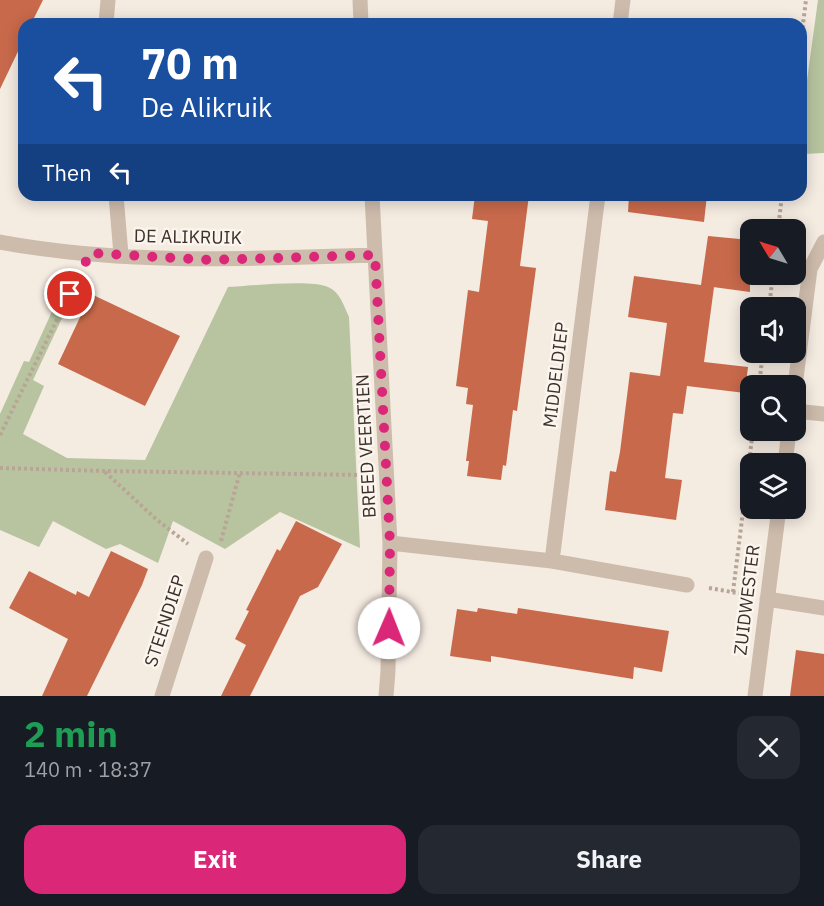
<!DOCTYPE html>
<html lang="en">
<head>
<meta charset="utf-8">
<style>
  :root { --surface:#171b24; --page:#242831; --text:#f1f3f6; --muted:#9ea1a6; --accent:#db2777 }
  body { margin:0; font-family:"IBM Plex Sans",sans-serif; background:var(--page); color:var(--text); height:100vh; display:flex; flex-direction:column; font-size:22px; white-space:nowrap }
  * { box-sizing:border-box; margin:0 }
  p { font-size:20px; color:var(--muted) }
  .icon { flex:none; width:33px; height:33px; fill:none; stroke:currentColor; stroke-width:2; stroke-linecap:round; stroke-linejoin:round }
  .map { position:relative; height:696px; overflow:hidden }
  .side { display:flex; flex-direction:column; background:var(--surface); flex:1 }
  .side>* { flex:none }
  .guide { position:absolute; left:18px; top:18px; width:789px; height:183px; border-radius:18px; box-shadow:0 3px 15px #0003; background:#1a4fa0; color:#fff; overflow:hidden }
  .needle { width:39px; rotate:308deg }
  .buttons { position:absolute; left:740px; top:219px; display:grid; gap:12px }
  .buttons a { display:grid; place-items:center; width:66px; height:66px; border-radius:12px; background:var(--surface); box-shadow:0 3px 15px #0003; font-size:30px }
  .pin { position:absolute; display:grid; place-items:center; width:51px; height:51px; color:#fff; margin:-26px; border:3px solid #fff; border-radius:50%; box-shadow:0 2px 6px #0007 }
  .me { position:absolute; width:66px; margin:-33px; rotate:1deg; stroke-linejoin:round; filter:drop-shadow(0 0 4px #0008) }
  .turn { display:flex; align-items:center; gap:21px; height:126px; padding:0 24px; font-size:27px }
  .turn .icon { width:78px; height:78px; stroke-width:2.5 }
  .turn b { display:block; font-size:42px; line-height:51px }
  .then { display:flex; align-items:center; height:57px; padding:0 24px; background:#0003; gap:12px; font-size:22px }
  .round { display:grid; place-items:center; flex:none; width:63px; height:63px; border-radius:18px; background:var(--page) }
  .overview { display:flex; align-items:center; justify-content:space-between; height:102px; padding:0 24px }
  h1 { font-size:36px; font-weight:800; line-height:45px; color:#1e9e55 }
  .primary-button { display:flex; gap:12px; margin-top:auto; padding:12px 24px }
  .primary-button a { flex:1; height:69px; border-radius:18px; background:var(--accent); color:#fff; font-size:24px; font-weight:800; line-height:69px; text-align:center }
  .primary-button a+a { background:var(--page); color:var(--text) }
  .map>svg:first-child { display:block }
</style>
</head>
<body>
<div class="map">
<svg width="824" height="696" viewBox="0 0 824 696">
  <rect width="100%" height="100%" fill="#f4ebe1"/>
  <!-- green -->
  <path fill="#b8c4a0" d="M 818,0 L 824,0 L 824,153 L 803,154 L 807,80 Z
    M 65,277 L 80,280 L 33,380 L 44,386 L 23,434 L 67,458 L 145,460 L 228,287 C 250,286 310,279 328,287 C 340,292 344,306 349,317 L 360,548 L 280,512 L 225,549 L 173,521 L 158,563 L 120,544 L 106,549 L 53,521 L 39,547 L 0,530 L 0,414 L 24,361 L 29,362 L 65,283 Z"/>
  <!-- building -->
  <path fill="#c8694b" d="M 0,0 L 43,0 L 31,24 L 24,24 L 24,39 L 0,89 Z
    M 475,195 L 529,195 L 520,266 L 536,268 L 517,411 L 513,410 L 506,466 L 503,465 L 501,480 L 467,476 L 469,461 L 466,461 L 473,405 L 466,404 L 468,388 L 456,386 L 468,290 L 479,292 L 488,221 L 472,219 Z
    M 629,195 L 707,195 L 704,222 L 628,212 Z
    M 708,236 L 750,240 L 750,292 L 713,287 L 714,287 L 704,362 L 748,367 L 745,393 L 687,386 L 683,414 L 673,413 L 665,478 L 682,480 L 676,520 L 605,510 L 610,471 L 616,472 L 620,452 L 630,372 L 660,376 L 667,323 L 628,317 L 634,276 L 701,285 Z
    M 91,294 L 180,336 L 145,406 L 58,364 Z
    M 296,521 L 342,544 L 318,587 L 300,596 L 250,696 L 221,696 L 246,645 L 235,639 L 249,611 L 246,610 L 277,549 L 280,551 Z
    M 111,551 L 148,569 L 142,585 L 87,696 L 42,696 L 68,639 L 9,608 L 29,571 L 76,595 L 77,591 L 89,597 Z
    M 478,608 L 517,614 L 518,608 L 669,631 L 662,672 L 634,667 L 633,679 L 491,656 L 491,662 L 450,656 L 457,609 L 477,612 Z
    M 796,650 L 824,654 L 824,696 L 790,696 Z"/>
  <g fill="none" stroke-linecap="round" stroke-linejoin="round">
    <!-- path -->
    <path stroke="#b9a596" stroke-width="4" stroke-dasharray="3 3" stroke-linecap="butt" d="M 801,40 L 806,0
      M 778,230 L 782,195
      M 772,282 L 783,283
      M 769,308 L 773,274
      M 759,386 L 763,352
      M 0,435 L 78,277
      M 0,468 L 105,471 L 362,475
      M 105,472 L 157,520 L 188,544
      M 221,541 L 240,472
      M 709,588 L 743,594
      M 733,592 L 753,430"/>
    <!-- service -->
    <path stroke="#cdbbac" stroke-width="15" d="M 795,411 L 824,414"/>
    <!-- minor -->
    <path stroke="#cdbbac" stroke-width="15" d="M 360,0 L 361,24
      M 106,24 L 108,0
      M 620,24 L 623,0
      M 116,195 L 121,255
      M 372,195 L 390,543 L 388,671 L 386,696
      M 0,242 C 124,265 250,259 375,255
      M 795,386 L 810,269 L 824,242
      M 785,464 L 789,430
      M 390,543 L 552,561 L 687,585
      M 552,561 L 598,195
      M 767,599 L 824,608
      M 162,696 L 206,558
      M 755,696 L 779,508"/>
  </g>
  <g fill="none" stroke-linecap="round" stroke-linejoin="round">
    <!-- route -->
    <path stroke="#db2777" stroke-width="10" stroke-dasharray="0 18" d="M 70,294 L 90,253 L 209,260 L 375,255 L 390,543 L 389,628"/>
  </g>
  <g text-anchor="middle" stroke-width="5" stroke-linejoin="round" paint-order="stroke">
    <!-- street labels -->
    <g font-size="18" fill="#3b302b" stroke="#fbf5ee">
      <text transform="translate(188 237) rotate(1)" y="6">DE ALIKRUIK</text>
      <text transform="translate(556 375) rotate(-83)" y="6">MIDDELDIEP</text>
      <text transform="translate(366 446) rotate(-93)" y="6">BREED VEERTIEN</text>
      <text transform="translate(747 600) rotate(-83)" y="6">ZUIDWESTER</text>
      <text transform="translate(165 621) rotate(-72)" y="6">STEENDIEP</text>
    </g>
  </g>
</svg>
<div class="buttons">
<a><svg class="needle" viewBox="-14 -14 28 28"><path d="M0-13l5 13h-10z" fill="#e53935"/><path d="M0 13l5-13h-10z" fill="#9ea1a6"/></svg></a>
<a><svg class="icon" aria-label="sound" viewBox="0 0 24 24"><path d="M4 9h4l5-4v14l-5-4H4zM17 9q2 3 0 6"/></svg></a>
<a><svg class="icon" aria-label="search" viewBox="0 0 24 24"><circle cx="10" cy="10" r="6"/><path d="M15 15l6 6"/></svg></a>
<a><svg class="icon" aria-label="layers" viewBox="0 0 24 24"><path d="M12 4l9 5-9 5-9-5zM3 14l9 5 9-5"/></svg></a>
</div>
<div class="pin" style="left:70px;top:294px;background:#d93025"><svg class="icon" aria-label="arrive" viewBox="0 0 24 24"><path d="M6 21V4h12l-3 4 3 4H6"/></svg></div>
<svg class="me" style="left:389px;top:628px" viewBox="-20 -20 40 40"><circle r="19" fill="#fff"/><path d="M0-13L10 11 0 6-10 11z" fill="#db2777"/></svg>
<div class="guide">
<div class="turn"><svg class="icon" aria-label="left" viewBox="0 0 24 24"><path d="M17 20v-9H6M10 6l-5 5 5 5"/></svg><div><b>70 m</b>De Alikruik</div></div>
<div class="then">Then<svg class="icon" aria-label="left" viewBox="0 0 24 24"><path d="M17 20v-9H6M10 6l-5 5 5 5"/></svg></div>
</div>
</div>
<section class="side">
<div class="overview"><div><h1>2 min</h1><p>140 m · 18:37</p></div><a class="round"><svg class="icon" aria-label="close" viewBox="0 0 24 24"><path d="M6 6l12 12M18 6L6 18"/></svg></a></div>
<div class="primary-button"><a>Exit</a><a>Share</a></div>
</section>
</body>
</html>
